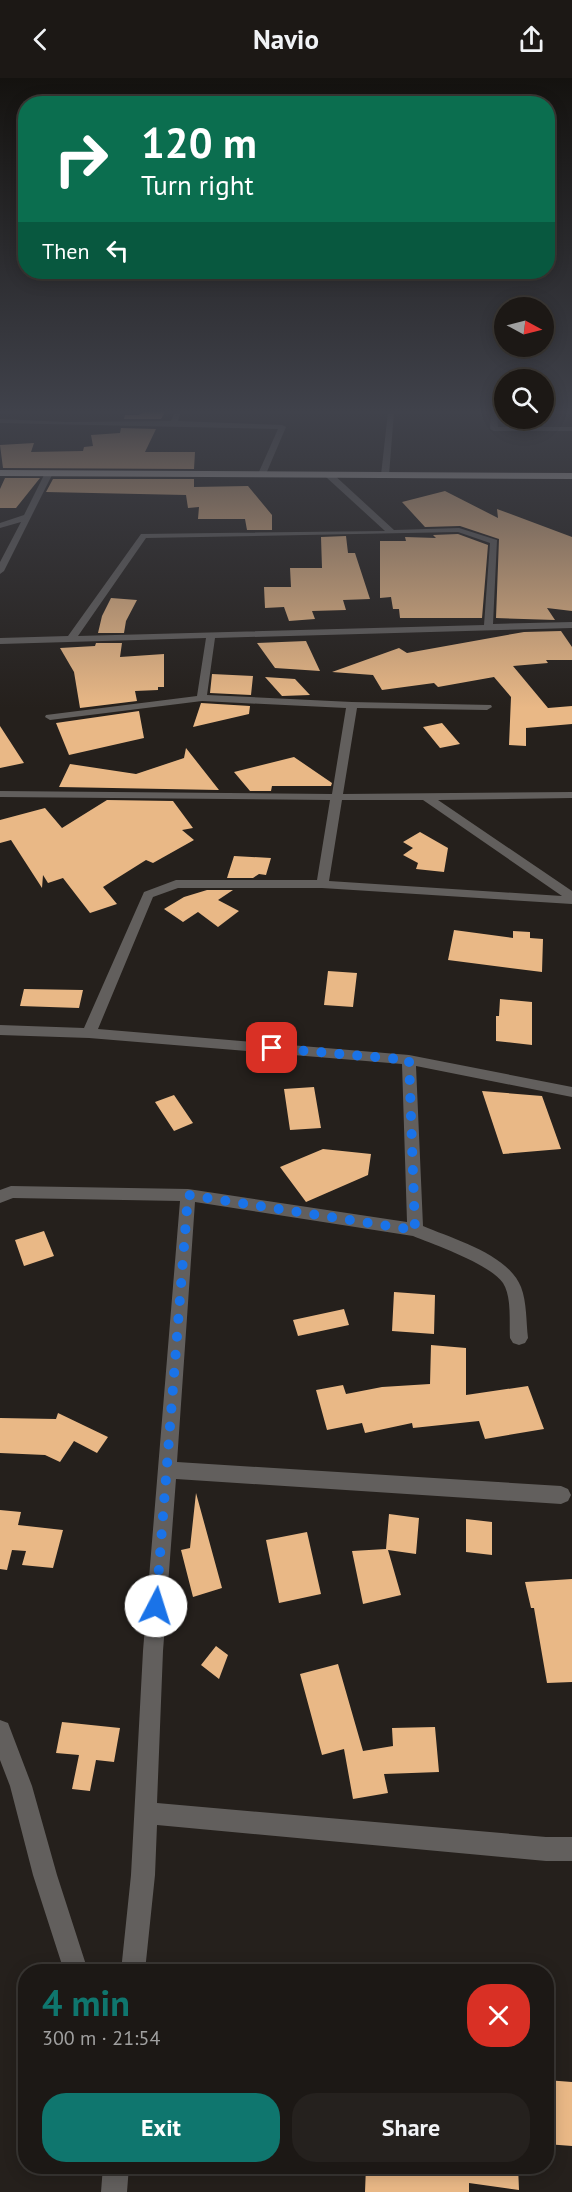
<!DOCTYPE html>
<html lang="en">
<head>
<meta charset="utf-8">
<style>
  :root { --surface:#1c1815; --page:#25211e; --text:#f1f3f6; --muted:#a0a0a0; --line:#3a3734; --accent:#0f766e }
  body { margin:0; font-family:"PT Sans",sans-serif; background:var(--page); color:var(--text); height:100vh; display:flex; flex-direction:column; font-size:22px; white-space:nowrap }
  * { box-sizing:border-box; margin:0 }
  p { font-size:20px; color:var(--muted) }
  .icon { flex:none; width:33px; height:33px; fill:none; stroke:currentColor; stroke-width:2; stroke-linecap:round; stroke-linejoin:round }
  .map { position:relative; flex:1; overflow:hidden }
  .sheet { position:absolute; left:18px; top:1886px; width:536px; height:210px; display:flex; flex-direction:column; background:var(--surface); border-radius:24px; box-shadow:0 3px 15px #0003,0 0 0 2px var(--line) }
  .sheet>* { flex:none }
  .guide { position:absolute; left:18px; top:18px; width:537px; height:183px; border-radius:24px; box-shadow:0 3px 15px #0003,0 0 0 2px var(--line); background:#0b6e4f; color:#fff; overflow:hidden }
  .needle { width:39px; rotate:97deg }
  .tools { position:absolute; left:494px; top:219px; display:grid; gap:12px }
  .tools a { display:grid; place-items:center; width:60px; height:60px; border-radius:50%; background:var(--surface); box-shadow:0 3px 15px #0003,0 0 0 2px var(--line); font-size:30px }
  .pin { position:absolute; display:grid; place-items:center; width:51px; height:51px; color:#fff; margin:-26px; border-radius:12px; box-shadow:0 3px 9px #0006 }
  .me { position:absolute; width:66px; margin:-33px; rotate:5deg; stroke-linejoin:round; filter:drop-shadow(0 0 4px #0008) }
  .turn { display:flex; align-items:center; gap:21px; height:126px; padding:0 24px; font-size:27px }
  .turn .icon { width:78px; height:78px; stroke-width:2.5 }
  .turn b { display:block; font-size:42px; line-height:51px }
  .then { display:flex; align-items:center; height:57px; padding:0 24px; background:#0003; gap:12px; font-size:22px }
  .round { display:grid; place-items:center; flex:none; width:63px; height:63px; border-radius:24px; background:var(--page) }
  .summary { display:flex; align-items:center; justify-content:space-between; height:102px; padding:0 24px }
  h1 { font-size:36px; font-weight:700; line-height:45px; color:var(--accent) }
  .action { display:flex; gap:12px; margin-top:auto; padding:12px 24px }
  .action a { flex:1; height:69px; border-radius:24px; background:var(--accent); color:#fff; font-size:24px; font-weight:700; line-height:69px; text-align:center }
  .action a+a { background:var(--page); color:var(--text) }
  header { display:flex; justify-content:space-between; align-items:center; height:78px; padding:0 24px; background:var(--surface); font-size:27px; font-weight:700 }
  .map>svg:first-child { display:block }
</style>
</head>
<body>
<header><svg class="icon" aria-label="back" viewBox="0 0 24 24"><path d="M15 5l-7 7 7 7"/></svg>Navio<svg class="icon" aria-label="share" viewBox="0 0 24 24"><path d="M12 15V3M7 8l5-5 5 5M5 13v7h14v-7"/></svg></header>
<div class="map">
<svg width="572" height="2114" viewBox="0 0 572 2114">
  <rect width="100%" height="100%" fill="#25201c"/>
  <!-- building -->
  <path fill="#e9b886" d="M 143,334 L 165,334 L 161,341 L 124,341 L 125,337 L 139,337 Z
    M 121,350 L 156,351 L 145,374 L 195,374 L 194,391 L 3,390 L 0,367 L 34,365 L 31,374 L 83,373 L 84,369 L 93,368 L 91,357 L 120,355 Z
    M 5,400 L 40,400 L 16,430 L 0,430 L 0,411 Z
    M 53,401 L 194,401 L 194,409 L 248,408 L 272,437 L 272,452 L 247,452 L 245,441 L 198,441 L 199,429 L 188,430 L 186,417 L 46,414 Z
    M 445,413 L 498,440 L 497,431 L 572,459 L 572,533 L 547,530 L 555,542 L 496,540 L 499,461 L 460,448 L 425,449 L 402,424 Z
    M 458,456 L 488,467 L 482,540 L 400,540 L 399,531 L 393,531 L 391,519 L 380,520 L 380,463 L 406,463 L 405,459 L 436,460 L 433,457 Z
    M 346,458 L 348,475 L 355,475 L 370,521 L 343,522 L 346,532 L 312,533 L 315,541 L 289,543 L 284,529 L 265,530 L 264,509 L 291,509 L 290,490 L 322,490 L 321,459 Z
    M 111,520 L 137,522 L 126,543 L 124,555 L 98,555 L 102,538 Z
    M 561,553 L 572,569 L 572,582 L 546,582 L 548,585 L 513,588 L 548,630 L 572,628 L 572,646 L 526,650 L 526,668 L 509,667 L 511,619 L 494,599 L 438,609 L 434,605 L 382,612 L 373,597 L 332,594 L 399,570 L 407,575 L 524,554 Z
    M 306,563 L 320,593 L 275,590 L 257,565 Z
    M 96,565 L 122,565 L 120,579 L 164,576 L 164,609 L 158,609 L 158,612 L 135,613 L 137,623 L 80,630 L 74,594 L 60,570 L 95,568 Z
    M 212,596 L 253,598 L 251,617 L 210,615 Z
    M 265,599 L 295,601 L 310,617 L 282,618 Z
    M 201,625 L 250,628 L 249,636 L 193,649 Z
    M 139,633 L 144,660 L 69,677 L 56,645 Z
    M 442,645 L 460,666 L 440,670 L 423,649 Z
    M 0,648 L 24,685 L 0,690 Z
    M 186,670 L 219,712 L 59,709 L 70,686 L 136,696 L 184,680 Z
    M 294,679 L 332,705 L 331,708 L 272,708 L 271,713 L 250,713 L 234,694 Z
    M 107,722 L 173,723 L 193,750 L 182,752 L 194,762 L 153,785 L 146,782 L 103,809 L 117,826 L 90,835 L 63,800 L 48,805 L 43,797 L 42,810 L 11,762 L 0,765 L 0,742 L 45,730 L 62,750 Z
    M 420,754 L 448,770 L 444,794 L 416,791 L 418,785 L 403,777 L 413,770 L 403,764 Z
    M 234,778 L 271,780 L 266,797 L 259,796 L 253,800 L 227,800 Z
    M 207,812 L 233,812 L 218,822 L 239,833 L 218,849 L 198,834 L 183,844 L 164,831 L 184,819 Z
    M 454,852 L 513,860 L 513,853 L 530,854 L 530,860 L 543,861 L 542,894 L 448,882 Z
    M 328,893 L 357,895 L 353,929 L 324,927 Z
    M 24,911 L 83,912 L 79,930 L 20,928 Z
    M 500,921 L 532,924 L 532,967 L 496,963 L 496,938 L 499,938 Z
    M 314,1009 L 321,1050 L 290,1052 L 284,1011 Z
    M 482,1013 L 542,1018 L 561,1071 L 503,1076 Z
    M 174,1017 L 193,1045 L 174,1053 L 155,1024 Z
    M 323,1071 L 371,1076 L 368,1097 L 306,1124 L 280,1089 Z
    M 44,1153 L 54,1178 L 24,1188 L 15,1162 Z
    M 394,1214 L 435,1217 L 434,1256 L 392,1253 Z
    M 344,1231 L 349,1247 L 298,1258 L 293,1242 Z
    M 431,1267 L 466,1270 L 466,1317 L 528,1308 L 544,1351 L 485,1361 L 479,1343 L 413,1350 L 412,1345 L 365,1355 L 362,1345 L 327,1352 L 316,1312 L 343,1307 L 346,1316 L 382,1309 L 430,1306 Z
    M 58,1335 L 108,1359 L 97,1375 L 74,1363 L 60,1384 L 45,1377 L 0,1375 L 0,1340 L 56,1341 Z
    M 196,1415 L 222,1510 L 193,1519 L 181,1472 L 190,1470 Z
    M 0,1432 L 21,1434 L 18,1447 L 63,1452 L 53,1490 L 22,1487 L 26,1473 L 12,1472 L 7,1492 L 0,1491 Z
    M 389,1436 L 419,1440 L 416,1476 L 388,1472 L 401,1517 L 363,1526 L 352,1473 L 386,1471 Z
    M 466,1441 L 492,1444 L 492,1477 L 466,1474 Z
    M 307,1454 L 321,1516 L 279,1525 L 266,1462 Z
    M 572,1501 L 572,1604 L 547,1605 L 534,1530 L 531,1530 L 525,1504 Z
    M 216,1568 L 228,1577 L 219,1601 L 201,1587 Z
    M 338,1586 L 363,1673 L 393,1668 L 392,1650 L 435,1649 L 439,1694 L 384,1696 L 388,1715 L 353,1721 L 344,1671 L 322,1677 L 300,1596 Z
    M 62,1644 L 120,1650 L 114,1684 L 96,1682 L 90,1713 L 72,1711 L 79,1677 L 56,1675 Z
    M 546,2002 L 572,2004 L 572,2068 L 546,2066 Z
    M 366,2088 L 518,2088 L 519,2112 L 469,2105 L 469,2114 L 365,2114 Z"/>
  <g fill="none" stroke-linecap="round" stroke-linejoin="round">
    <!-- minor -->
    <path fill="#625f5d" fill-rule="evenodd" d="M 175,334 L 181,334 L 178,343 L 282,347 L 286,349 L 266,396 L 262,398 L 258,396 L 278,351 L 0,345 L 0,341 L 66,344 L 171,343 Z
      M 388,334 L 394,334 L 389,397 L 385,399 L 381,397 Z
      M 491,334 L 497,334 L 498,349 L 572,349 L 572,353 L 494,353 L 490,351 Z
      M 46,393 L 53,395 L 4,493 L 0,496 L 0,484 L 21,444 L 0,450 L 0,445 L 24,437 Z
      M 326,395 L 332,395 L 394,452 L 459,450 L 497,462 L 493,546 L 572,544 L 572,550 L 215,560 L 207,617 L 352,624 L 491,627 L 492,629 L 487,632 L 357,630 L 343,716 L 572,714 L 572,720 L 438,722 L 572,813 L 572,826 L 322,810 L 178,810 L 153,819 L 98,951 L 409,977 L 572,1009 L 572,1019 L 416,988 L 423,1148 C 453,1161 508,1176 521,1209 C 527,1225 526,1243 528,1260 L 525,1265 L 519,1267 L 513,1265 L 510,1260 C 509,1244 512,1219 503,1205 C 490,1186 435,1167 413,1158 L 195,1124 L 177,1384 L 561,1408 L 568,1411 L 571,1417 L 568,1423 L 561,1426 L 176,1401 L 163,1573 L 157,1725 L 546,1759 L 572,1759 L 572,1783 L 546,1783 L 157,1747 L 155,1797 L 145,1893 L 121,1893 L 131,1797 L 143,1573 L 180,1123 L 13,1120 L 0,1125 L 0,1112 L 11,1108 L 188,1111 L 407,1144 L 402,986 L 89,960 L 0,957 L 0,947 L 84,950 L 144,814 L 176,802 L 317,802 L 330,722 L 0,719 L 0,713 L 332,716 L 346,630 L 202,623 L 50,642 L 45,639 L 46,637 L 197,618 L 206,560 L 0,566 L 0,560 L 68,558 L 141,456 L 385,453 L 326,399 ZM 458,454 L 490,465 L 484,547 L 78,558 L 146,460 ZM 342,722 L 423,722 L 562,818 L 329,803 Z
      M 0,1642 L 8,1645 L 32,1708 L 57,1797 L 88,1893 L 64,1893 L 33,1797 L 10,1708 L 0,1682 Z
      M 103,2088 L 129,2088 L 127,2114 L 101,2114 Z"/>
    <!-- highway -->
    <path fill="#bcb6b1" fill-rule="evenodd" d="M 0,392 L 572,395 L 572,401 L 0,398 Z"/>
  </g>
  <!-- sky -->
  <linearGradient id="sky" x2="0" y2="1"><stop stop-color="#14120f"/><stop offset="0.53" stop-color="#40424b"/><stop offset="1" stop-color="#40424b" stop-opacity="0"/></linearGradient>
  <rect width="572" height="630" fill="url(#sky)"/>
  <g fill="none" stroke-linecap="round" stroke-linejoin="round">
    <!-- route -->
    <path stroke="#1a73e8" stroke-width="10" stroke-dasharray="0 18" d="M 156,1528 L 188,1117 L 415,1152 L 409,982 L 272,970"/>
  </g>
</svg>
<div class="tools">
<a><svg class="needle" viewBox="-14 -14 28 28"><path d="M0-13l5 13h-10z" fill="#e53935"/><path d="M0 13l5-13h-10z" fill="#a0a0a0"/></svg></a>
<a><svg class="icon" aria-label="search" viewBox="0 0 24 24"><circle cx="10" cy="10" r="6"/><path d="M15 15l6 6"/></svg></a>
</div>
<div class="pin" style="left:272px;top:970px;background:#d93025"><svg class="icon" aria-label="arrive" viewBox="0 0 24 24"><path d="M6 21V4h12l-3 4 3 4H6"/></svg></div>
<svg class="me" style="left:156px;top:1528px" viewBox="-20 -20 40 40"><circle r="19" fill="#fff"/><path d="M0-13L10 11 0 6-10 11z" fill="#1a73e8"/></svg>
<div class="guide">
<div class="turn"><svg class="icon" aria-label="right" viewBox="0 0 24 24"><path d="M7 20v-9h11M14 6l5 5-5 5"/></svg><div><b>120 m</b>Turn right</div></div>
<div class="then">Then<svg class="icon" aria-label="left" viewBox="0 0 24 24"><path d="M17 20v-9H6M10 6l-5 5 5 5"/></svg></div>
</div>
<section class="sheet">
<div class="summary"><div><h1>4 min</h1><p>300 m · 21:54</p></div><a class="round" style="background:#d93025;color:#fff"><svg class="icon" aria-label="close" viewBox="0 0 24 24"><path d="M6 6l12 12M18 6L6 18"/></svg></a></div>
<div class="action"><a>Exit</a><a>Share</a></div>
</section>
</div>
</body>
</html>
